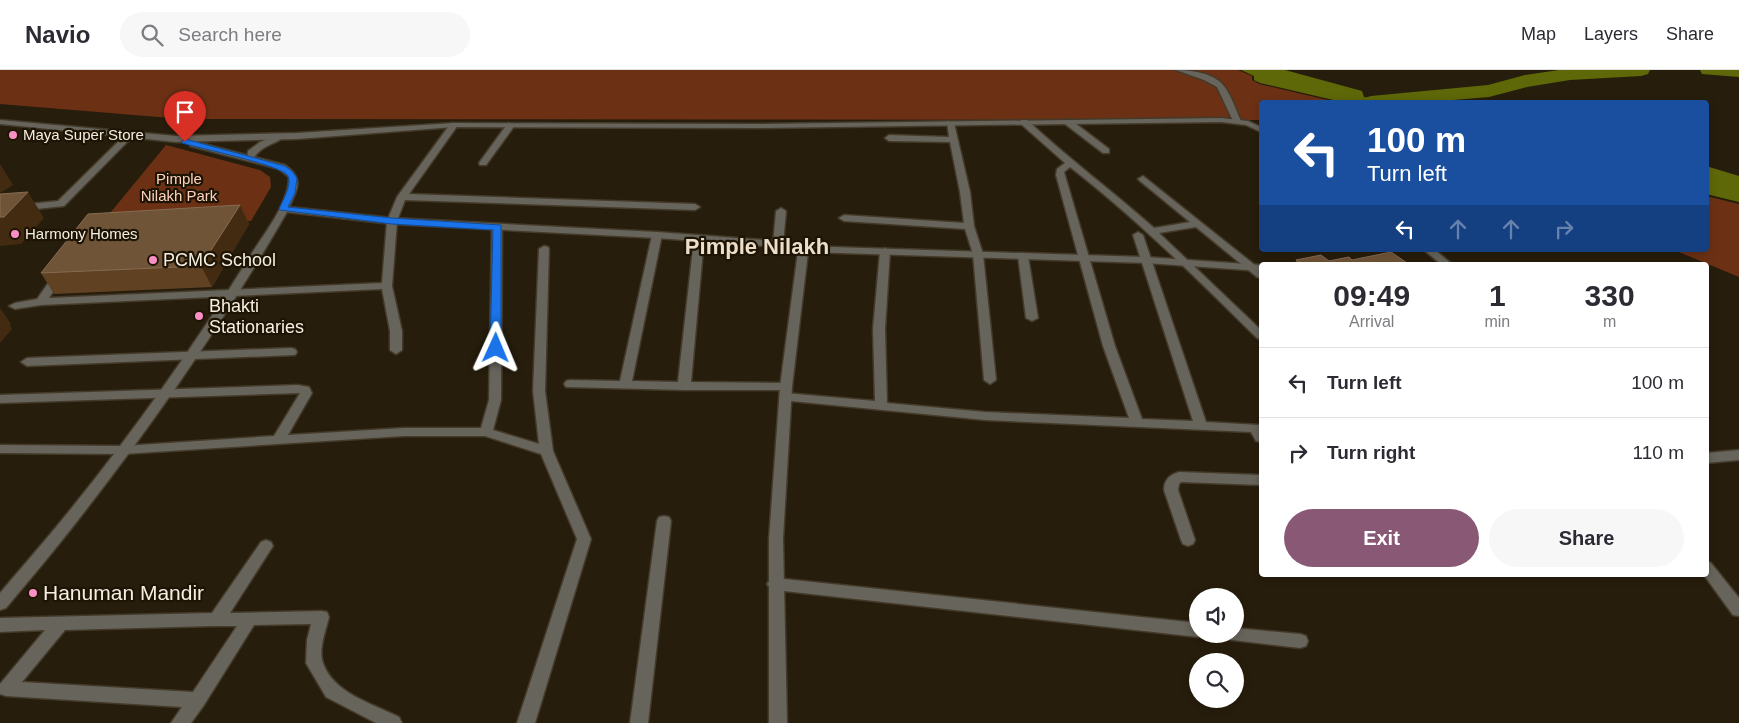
<!DOCTYPE html>
<html lang="en">
<head>
<meta charset="utf-8">
<style>
  :root { --surface:#fff; --page:#f7f7f7; --text:#2b2b33; --muted:#7c7c81; --line:#e1e1e2; --accent:#885875 }
  body { margin:0; font-family:Arial,sans-serif; background:var(--page); color:var(--text); height:100vh; display:flex; flex-direction:column; font-size:19px; white-space:nowrap }
  * { box-sizing:border-box; margin:0 }
  p { font-size:16px; color:var(--muted) }
  .icon { flex:none; width:28px; height:28px; fill:none; stroke:currentColor; stroke-width:2; stroke-linecap:round; stroke-linejoin:round }
  .map { position:relative; flex:1; overflow:hidden }
  .drawer { position:absolute; left:1259px; top:192px; width:450px; height:315px; display:flex; flex-direction:column; background:var(--surface); border-radius:5px; box-shadow:0 2px 8px #0003 }
  .drawer>* { flex:none }
  .banner { position:absolute; left:1259px; top:30px; width:450px; height:152px; border-radius:5px; box-shadow:0 2px 8px #0003; background:#1a4fa0; color:#fff; overflow:hidden }
  .controls { position:absolute; left:1189px; top:518px; display:grid; gap:10px }
  .controls a { display:grid; place-items:center; width:55px; height:55px; border-radius:50%; background:var(--surface); box-shadow:0 2px 8px #0003; font-size:25px }
  .pin { position:absolute; display:grid; place-items:center; width:42px; height:42px; color:#fff; margin:-51px -21px; border-radius:50% 50% 50% 0; rotate:-45deg; box-shadow:0 0 5px #0007 }
  .pin .icon { rotate:45deg }
  .me { position:absolute; width:55px; margin:-28px; rotate:1deg; stroke-linejoin:round; filter:drop-shadow(0 0 4px #0008) }
  .turn { display:flex; align-items:center; gap:18px; height:105px; padding:0 25px; font-size:22px }
  .turn .icon { width:65px; height:65px; stroke-width:2.5 }
  .turn b { display:block; font-size:35px; line-height:42px }
  .lanes { display:flex; align-items:center; height:48px; padding:0 25px; background:#0003; justify-content:center; gap:25px; direction:ltr }
  .lanes .off { opacity:.35 }
  .eta { display:flex; justify-content:space-evenly; align-items:center; height:85px; text-align:center }
  .eta b { font-size:30px; font-weight:700; line-height:35px }
  .button { display:flex; gap:10px; margin-top:auto; padding:10px 25px }
  .button a { flex:1; height:58px; border-radius:30px; background:var(--accent); color:#fff; font-size:20px; font-weight:700; line-height:58px; text-align:center }
  .button a+a { background:var(--page); color:var(--text) }
  ul { padding:0; list-style:none }
  li { display:flex; align-items:center; gap:15px; height:70px; padding:0 25px; border-top:1px solid var(--line) }
  li div { flex:1 }
  li b { display:block; font-size:19px }
  li em { font-style:normal }
  header { display:flex; align-items:center; gap:30px; box-sizing:border-box; height:70px; padding:0 25px; background:var(--surface); border-bottom:1px solid var(--line) }
  header strong { font-size:24px }
  nav { display:flex; gap:28px; margin-inline-start:auto; font-size:18px }
  .search { width:350px; height:45px; background:var(--page); display:flex; align-items:center; gap:12px; box-sizing:border-box; padding:0 18px; border-radius:28px; color:var(--muted); font-size:19px }
  .map>svg:first-child { display:block }
</style>
</head>
<body>
<header>
<strong>Navio</strong>
<div class="search"><svg class="icon" aria-label="search" viewBox="0 0 24 24"><circle cx="10" cy="10" r="6"/><path d="M15 15l6 6"/></svg>Search here</div>
<nav><a>Map</a><a>Layers</a><a>Share</a></nav>
</header>
<div class="map">
<svg width="1739" height="653" viewBox="0 0 1739 653">
  <rect width="100%" height="100%" fill="#271d0c"/>
  <!-- green -->
  <path fill="#6c3115" d="M 0,0 L 1238,0 L 1252,6 L 1252,10 L 1259,14 L 1336,32 L 1261,32 L 1261,50 L 183,49 L 0,34 Z
    M 166,75 L 260,100 L 270,107 L 271,117 L 251,151 L 97,159 Z
    M 1706,126 L 1739,134 L 1739,207 L 1674,180 L 1706,180 Z"/>
  <!-- water -->
  <path fill="#5e6808" d="M 1241,0 L 1285,0 L 1362,21 L 1364,27 L 1386,32 L 1342,32 L 1260,13 L 1254,10 L 1254,6 Z
    M 1706,96 L 1739,106 L 1739,132 L 1706,124 Z"/>
  <g fill="none" stroke-linecap="round" stroke-linejoin="round">
    <!-- river -->
    <path fill="#5e6808" fill-rule="evenodd" d="M 1559,0 L 1650,0 L 1648,4 L 1641,6 L 1570,10 L 1527,17 L 1489,27 L 1430,32 L 1361,32 L 1364,28 L 1371,26 L 1488,15 L 1525,5 Z
      M 1700,0 L 1739,0 L 1739,7 L 1702,4 Z"/>
    <defs>
      <path id="minor" d="M 1176,0 C 1191,0 1214,3 1224,16 C 1231,25 1236,40 1241,51 L 1240,53 L 1233,51 L 1217,17 L 1204,10 Z
        M 1021,50 L 1027,50 C 1068,88 1112,121 1154,158 L 1190,152 L 1140,111 L 1138,109 L 1143,106 L 1261,200 L 1261,208 L 1257,207 L 1196,157 L 1159,163 L 1261,260 L 1261,269 L 1257,268 C 1197,209 1137,149 1070,97 L 1064,102 L 1115,276 L 1142,349 L 1193,351 L 1133,165 L 1138,162 L 1143,165 L 1206,352 L 1260,355 L 1261,372 L 1256,371 L 1251,362 L 985,350 L 781,330 L 779,327 L 785,323 L 875,331 L 873,259 L 880,181 L 885,178 L 890,181 L 885,259 L 887,333 L 985,342 L 1129,348 L 1103,276 L 1056,105 L 1057,99 L 1065,93 L 1021,54 Z
        M 1065,50 L 1071,50 L 1109,79 L 1109,83 L 1103,83 L 1065,54 Z
        M 947,51 L 954,53 L 970,122 L 974,156 L 983,184 L 996,310 L 990,314 L 984,310 L 973,184 L 965,159 L 844,151 L 839,148 L 844,145 L 964,153 L 960,122 L 950,72 L 889,71 L 885,68 L 889,65 L 949,67 Z
        M 451,53 L 458,55 L 409,124 L 695,134 L 700,137 L 695,140 L 405,130 L 397,151 L 392,216 L 402,261 L 402,280 L 396,284 L 390,280 L 390,261 L 382,219 L 41,235 L 15,239 L 9,236 L 15,233 L 37,229 L 56,202 L 60,201 L 65,204 L 49,228 L 382,213 L 387,151 L 397,127 Z
        M 508,53 L 515,55 L 486,95 L 480,95 L 479,93 Z
        M 127,63 L 134,65 L 64,136 L 0,143 L 0,137 L 58,131 Z
        M 277,65 L 284,67 C 274,75 259,76 253,90 L 247,90 L 248,81 L 260,72 Z
        M 781,138 L 786,141 L 783,174 L 778,177 L 773,174 L 776,141 Z
        M 497,154 L 502,157 L 501,330 L 493,360 L 539,374 L 533,321 L 539,179 L 544,176 L 548,177 L 549,179 L 545,321 L 553,381 L 591,469 L 535,653 L 517,653 L 577,469 L 541,384 L 485,366 L 404,366 L 123,384 L 0,383 L 0,375 L 123,376 L 274,366 L 300,323 L 0,333 L 0,325 L 298,315 L 309,317 L 312,323 L 288,365 L 404,358 L 481,358 L 489,330 L 492,157 Z
        M 657,162 L 662,165 L 632,311 L 678,312 L 694,169 L 699,166 L 704,169 L 691,312 L 786,313 L 790,314 L 792,317 L 790,320 L 684,320 L 566,317 L 564,314 L 566,311 L 570,310 L 620,311 L 652,165 Z
        M 1023,183 L 1028,186 L 1038,248 L 1032,251 L 1026,248 L 1018,186 Z
        M 291,278 L 295,279 L 297,282 L 295,285 L 27,296 L 21,292 L 27,288 Z
        M 1739,380 L 1739,390 L 1706,393 L 1706,383 Z
        M 1179,402 L 1261,405 L 1261,415 L 1181,412 L 1179,414 L 1178,420 L 1195,470 L 1193,474 L 1188,476 L 1183,474 L 1181,470 L 1164,420 C 1164,410 1169,405 1179,402 Z
        M 664,446 L 669,447 L 671,451 L 648,653 L 630,653 L 657,451 L 659,447 Z
        M 266,470 L 271,472 L 273,476 L 230,543 L 321,541 L 327,542 L 329,547 C 326,560 318,580 323,593 C 333,623 373,634 399,647 L 402,653 L 376,653 L 326,627 L 306,593 L 307,570 L 311,554 L 254,555 L 204,635 L 191,653 L 171,653 L 182,637 L 6,626 L 0,624 L 0,614 L 45,560 L 0,562 L 0,548 L 212,543 L 261,472 ZM 212,556 L 237,556 L 193,622 L 22,612 L 65,560 Z
        M 775,508 L 1198,553 L 1198,564 L 1204,564 L 1198,567 L 775,520 L 770,518 L 767,514 L 770,510 Z
        M 1235,558 L 1300,564 L 1306,566 L 1308,571 L 1306,576 L 1300,578 L 1224,569 L 1222,564 L 1235,564 Z"/>
      <path id="tertiary" d="M 1221,48 L 1248,51 L 1261,57 L 1261,62 L 1246,55 L 1221,52 L 755,58 L 454,57 L 297,69 L 176,72 L 0,54 L 0,50 L 176,66 L 297,63 L 454,53 L 755,54 Z
        M 193,71 L 285,95 C 304,108 298,119 289,137 L 392,148 L 657,162 L 778,171 L 803,176 L 1146,187 L 1261,195 L 1261,201 L 1146,193 L 808,182 L 792,317 L 783,469 L 787,653 L 769,653 L 769,469 L 780,317 L 798,181 L 778,177 L 657,168 L 392,154 L 287,142 C 225,250 154,353 78,450 C 55,480 30,509 6,538 L 0,540 L 0,523 C 22,497 45,471 66,445 C 132,364 192,279 247,191 C 261,167 289,135 289,107 L 279,99 L 190,76 L 190,72 Z
        M 1424,180 L 1435,180 L 1453,195 L 1442,195 Z
        M 1706,491 L 1711,493 L 1739,528 L 1739,546 L 1733,545 L 1704,505 L 1706,505 Z"/>
    </defs>
    <!-- minor casing -->
    <use href="#minor" stroke="#443a2a" stroke-width="3"/>
    <!-- tertiary casing -->
    <use href="#tertiary" stroke="#443a2a" stroke-width="3"/>
    <!-- minor -->
    <use href="#minor" fill="#66645b" fill-rule="evenodd"/>
    <!-- tertiary -->
    <use href="#tertiary" fill="#66645b" fill-rule="evenodd"/>
  </g>
  <!-- wall -->
  <path fill="#604122" d="M 240,135 L 249,154 L 212,217 L 54,224 L 41,203 Z
    M 1296,190 L 1329,191 L 1352,190 L 1410,195 L 1295,195 Z"/>
  <!-- shaded-wall -->
  <path fill="#432b11" d="M 0,94 L 13,115 L 0,123 Z
    M 28,122 L 44,148 L 21,174 L 0,176 L 0,147 Z
    M 240,135 L 249,154 L 212,217 L 201,196 Z
    M 0,238 L 11,254 L 10,255 L 12,259 L 0,273 Z"/>
  <!-- building -->
  <path fill="#705437" stroke="#856c52" d="M 28,122 L 4,147 L 0,147 L 0,124 Z
    M 240,135 L 201,196 L 41,203 L 88,144 Z
    M 1391,182 L 1410,195 L 1303,195 L 1296,190 L 1321,185 L 1329,191 L 1349,187 L 1352,190 Z"/>
  <!-- route -->
  <path fill="#1a73e8" stroke="#114b97" d="M 185,69 L 285,96 L 292,101 L 297,108 L 295,123 L 288,137 L 392,148 L 501,155 L 501,278 L 496,281 L 490,278 L 493,160 L 392,154 L 280,140 L 279,139 C 283,130 292,115 288,106 C 282,95 198,78 182,73 L 181,72 Z"/>
  <!-- markers -->
  <g fill="#fa8fc6" stroke="#1e1404" stroke-width="2">
    <circle cx="13" cy="65" r="5"/>
    <circle cx="15" cy="164" r="5"/>
    <circle cx="153" cy="190" r="5"/>
    <circle cx="199" cy="246" r="5"/>
    <circle cx="33" cy="523" r="5"/>
  </g>
  <g text-anchor="middle" stroke-width="4.5" stroke-linejoin="round" paint-order="stroke">
    <!-- far-poi labels -->
    <g font-size="15" fill="#f5eee3" stroke="#1e1404" text-anchor="start">
      <text x="23" y="70">Maya Super Store</text>
      <text x="25" y="169">Harmony Homes</text>
    </g>
    <!-- far-park labels -->
    <g font-size="15" fill="#fed2bf" stroke="#1e1404">
      <text x="179" y="114">Pimple<tspan x="179" dy="17">Nilakh Park</tspan></text>
    </g>
    <!-- poi labels -->
    <g font-size="18" fill="#f5eee3" stroke="#1e1404" text-anchor="start">
      <text x="163" y="196">PCMC School</text>
      <text x="209" y="242">Bhakti<tspan x="209" dy="21">Stationaries</tspan></text>
    </g>
    <!-- near-poi labels -->
    <g font-size="21" fill="#f5eee3" stroke="#1e1404" text-anchor="start">
      <text x="43" y="530">Hanuman Mandir</text>
    </g>
    <!-- district labels -->
    <g font-size="22" font-weight="bold" fill="#ecdec8" stroke="#1e1404">
      <text x="757" y="184">Pimple Nilakh</text>
    </g>
  </g>
</svg>
<div class="controls">
<a><svg class="icon" aria-label="sound" viewBox="0 0 24 24"><path d="M4 9h4l5-4v14l-5-4H4zM17 9q2 3 0 6"/></svg></a>
<a><svg class="icon" aria-label="search" viewBox="0 0 24 24"><circle cx="10" cy="10" r="6"/><path d="M15 15l6 6"/></svg></a>
</div>
<div class="pin" style="left:185px;top:72px;background:#d93025"><svg class="icon" aria-label="arrive" viewBox="0 0 24 24"><path d="M6 21V4h12l-3 4 3 4H6"/></svg></div>
<svg class="me" style="left:496px;top:278px" viewBox="-20 -20 40 40"><path d="M0-17L14 15 0 8-14 15z" fill="#1a73e8" stroke="#fff" stroke-width="4"/></svg>
<div class="banner">
<div class="turn"><svg class="icon" aria-label="left" viewBox="0 0 24 24"><path d="M17 20v-9H6M10 6l-5 5 5 5"/></svg><div><b>100 m</b>Turn left</div></div>
<div class="lanes"><svg class="icon" aria-label="left" viewBox="0 0 24 24"><path d="M17 20v-9H6M10 6l-5 5 5 5"/></svg><svg class="icon off" aria-label="ahead" viewBox="0 0 24 24"><path d="M12 20V5M6 11l6-6 6 6"/></svg><svg class="icon off" aria-label="ahead" viewBox="0 0 24 24"><path d="M12 20V5M6 11l6-6 6 6"/></svg><svg class="icon off" aria-label="right" viewBox="0 0 24 24"><path d="M7 20v-9h11M14 6l5 5-5 5"/></svg></div>
</div>
<section class="drawer">
<div class="eta">
<div><b>09:49</b><p>Arrival</p></div>
<div><b>1</b><p>min</p></div>
<div><b>330</b><p>m</p></div>
</div>
<ul>
<li><svg class="icon" aria-label="left" viewBox="0 0 24 24"><path d="M17 20v-9H6M10 6l-5 5 5 5"/></svg><div><b>Turn left</b></div><em>100 m</em></li>
<li><svg class="icon" aria-label="right" viewBox="0 0 24 24"><path d="M7 20v-9h11M14 6l5 5-5 5"/></svg><div><b>Turn right</b></div><em>110 m</em></li>
</ul>
<div class="button"><a>Exit</a><a>Share</a></div>
</section>
</div>
</body>
</html>
